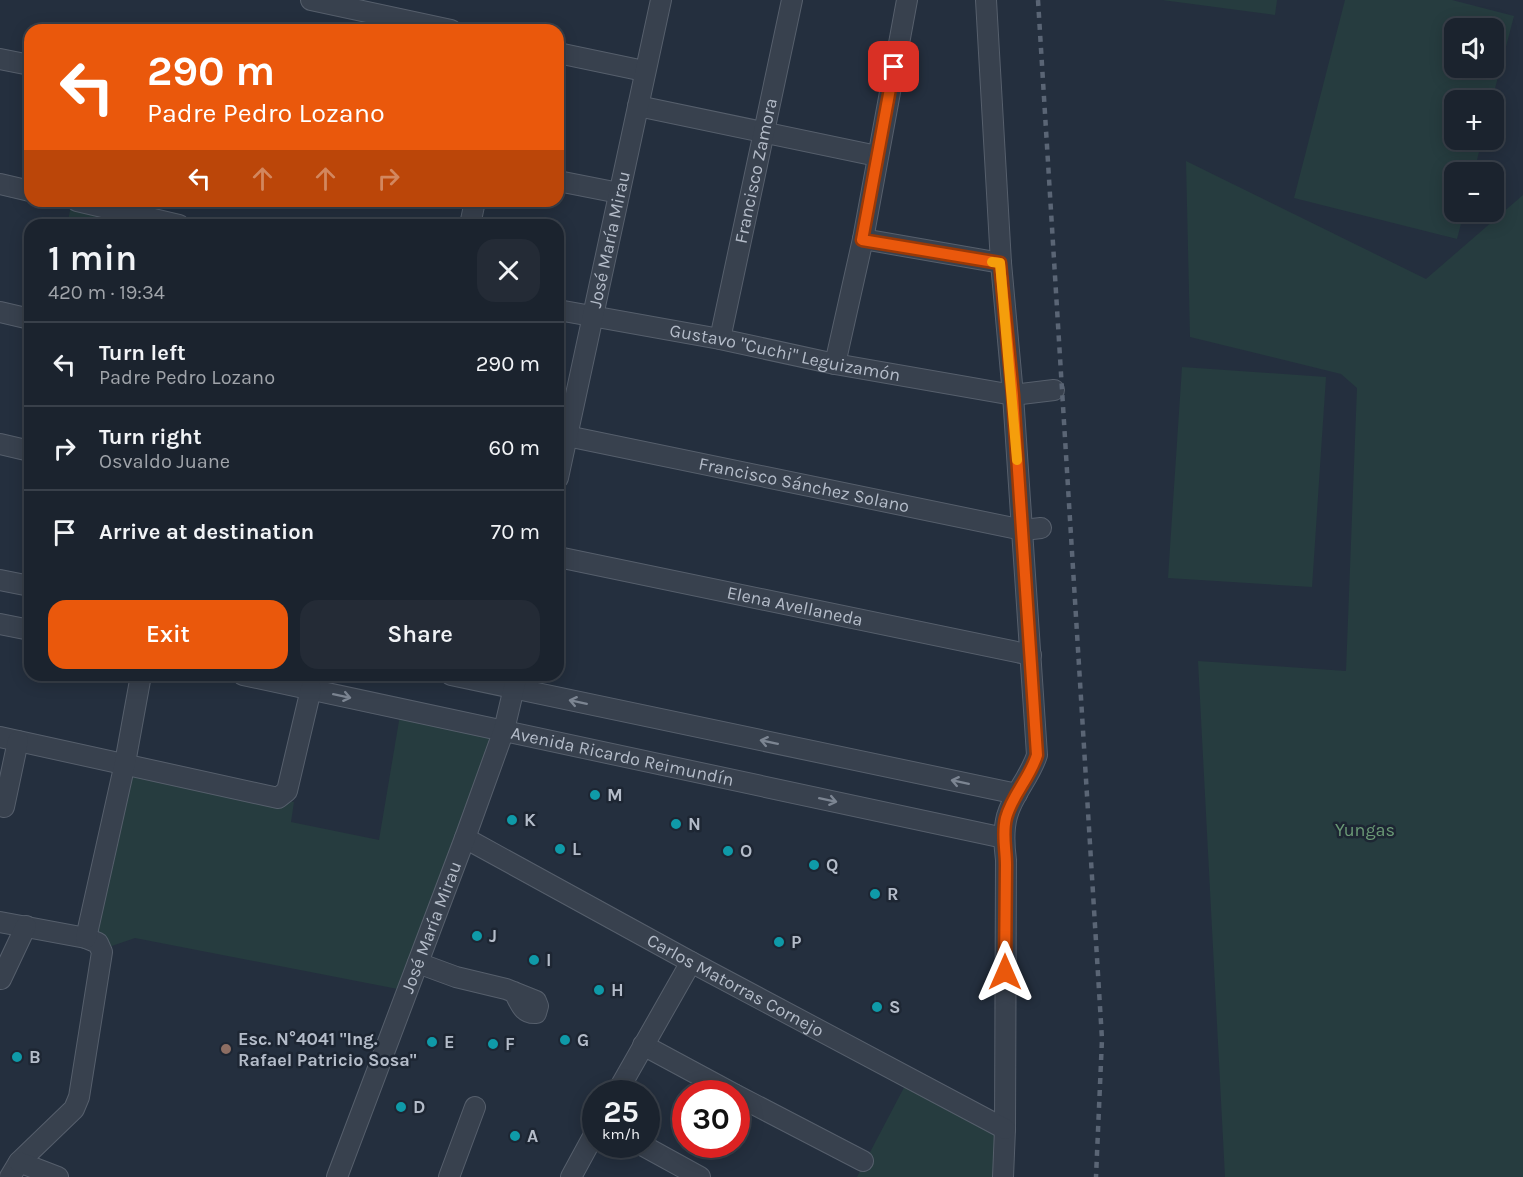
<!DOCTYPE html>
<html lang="en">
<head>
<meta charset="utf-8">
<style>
  :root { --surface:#1b232e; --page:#242b36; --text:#f1f3f6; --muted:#a0a4aa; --line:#39404a; --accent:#ea580c }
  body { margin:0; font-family:Karla,sans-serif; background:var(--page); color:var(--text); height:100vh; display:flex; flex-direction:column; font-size:22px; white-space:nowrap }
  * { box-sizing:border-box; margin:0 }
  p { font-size:20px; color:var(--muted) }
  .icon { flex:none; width:33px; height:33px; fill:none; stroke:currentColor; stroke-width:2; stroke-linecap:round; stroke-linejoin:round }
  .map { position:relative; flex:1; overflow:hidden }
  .panel { position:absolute; left:24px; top:219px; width:540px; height:462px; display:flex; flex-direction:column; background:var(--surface); border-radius:18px; box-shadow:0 3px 15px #0003,0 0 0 2px var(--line) }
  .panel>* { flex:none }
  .banner { position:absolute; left:24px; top:24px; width:540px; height:183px; border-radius:18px; box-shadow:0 3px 15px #0003,0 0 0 2px var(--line); background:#ea580c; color:#fff; overflow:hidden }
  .controls { position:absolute; left:1444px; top:18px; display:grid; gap:12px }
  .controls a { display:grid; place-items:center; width:60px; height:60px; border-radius:12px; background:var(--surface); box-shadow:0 3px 15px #0003,0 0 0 2px var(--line); font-size:30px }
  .speed { position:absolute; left:582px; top:1080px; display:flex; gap:12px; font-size:30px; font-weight:700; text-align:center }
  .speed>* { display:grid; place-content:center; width:78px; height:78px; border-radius:50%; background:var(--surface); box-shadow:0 3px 15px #0003,0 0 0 2px var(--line); line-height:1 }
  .speed small { font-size:15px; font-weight:400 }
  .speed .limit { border:9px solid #d22; background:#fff; color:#111 }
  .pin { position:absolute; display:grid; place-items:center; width:51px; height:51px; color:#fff; margin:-26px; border-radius:12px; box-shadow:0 3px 9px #0006 }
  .me { position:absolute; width:66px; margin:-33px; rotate:0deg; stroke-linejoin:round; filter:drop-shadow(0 0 4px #0008) }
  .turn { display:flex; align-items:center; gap:21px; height:126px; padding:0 24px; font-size:27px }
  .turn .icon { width:78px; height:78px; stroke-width:2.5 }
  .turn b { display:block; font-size:42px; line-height:51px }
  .lanes { display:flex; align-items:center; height:57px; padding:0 24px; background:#0003; justify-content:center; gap:30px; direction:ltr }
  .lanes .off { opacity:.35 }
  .round { display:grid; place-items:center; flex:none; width:63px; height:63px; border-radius:18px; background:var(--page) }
  .head { display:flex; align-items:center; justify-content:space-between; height:102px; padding:0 24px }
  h1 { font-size:36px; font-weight:600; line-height:45px }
  .action { display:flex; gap:12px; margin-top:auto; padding:12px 24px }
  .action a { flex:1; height:69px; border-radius:18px; background:var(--accent); color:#fff; font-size:24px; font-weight:600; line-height:69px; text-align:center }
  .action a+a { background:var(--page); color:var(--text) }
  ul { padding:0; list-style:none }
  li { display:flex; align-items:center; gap:18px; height:84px; padding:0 24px; border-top:2px solid var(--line) }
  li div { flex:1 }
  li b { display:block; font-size:22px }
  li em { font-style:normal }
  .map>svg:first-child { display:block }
</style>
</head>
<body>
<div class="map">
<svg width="1523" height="1177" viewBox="0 0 1523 1177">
  <rect width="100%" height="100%" fill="#242f3e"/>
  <!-- green -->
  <path fill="#263c3f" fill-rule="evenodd" d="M 1162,0 L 1277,0 L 1275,15 Z
    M 1345,0 L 1452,0 L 1514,16 L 1492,100 L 1455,100 L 1455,140 L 1482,140 L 1474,172 L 1455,172 L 1455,212 L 1464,212 L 1457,239 L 1294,198 ZM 1494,28 L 1494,68 L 1455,68 L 1455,28 Z
    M 1186,161 L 1426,279 L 1523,195 L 1523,1177 L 1225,1177 L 1198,661 L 1346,671 L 1357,388 L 1341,374 L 1190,337 Z
    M 72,201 L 179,225 L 67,225 Z
    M 1182,367 L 1326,377 L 1312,587 L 1168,578 Z
    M 401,709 L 504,730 L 408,991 L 135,938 L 106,948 L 86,938 L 125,763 L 294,802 L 291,822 L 379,840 Z
    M 909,1078 L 1005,1129 L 1002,1177 L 857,1177 Z"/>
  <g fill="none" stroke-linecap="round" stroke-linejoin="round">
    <defs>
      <g id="minor">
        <path d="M 311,0 L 451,30"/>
        <path d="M 986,0 L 1001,263 L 1013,395 L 1037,755 C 1030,777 1013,794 1007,816 C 1003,831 1004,845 1006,860 L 1005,1129 L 1003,1177"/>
        <path d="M 558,53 L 644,71"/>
        <path d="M 0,59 L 30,65"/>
        <path d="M 638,106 L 877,156"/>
        <path d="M 558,181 L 619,193"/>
        <path d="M 0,184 L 30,191"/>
        <path d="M 77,201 L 179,225"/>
        <path d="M 470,225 L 475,201"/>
        <path d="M 863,239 L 1001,263"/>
        <path id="s1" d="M 558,310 L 720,339 L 835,364 L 1013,395 L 1054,390"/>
        <path d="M 0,312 L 30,319"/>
        <path id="s2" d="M 720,339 L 792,0"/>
        <path d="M 835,364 L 863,239 L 907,0"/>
        <path id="s3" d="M 567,436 L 1023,530 L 1041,528"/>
        <path d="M 0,444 L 30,451"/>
        <path id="s4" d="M 558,478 L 661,0"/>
        <path id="s5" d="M 558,557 L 1031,655"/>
        <path d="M 0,580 L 30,586"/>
        <path d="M 0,624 L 30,630"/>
        <path id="s6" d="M 243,675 L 1004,838"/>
        <path d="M 451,675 L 1017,794"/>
        <path d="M 0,737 L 278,798 L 287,791 L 311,689"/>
        <path d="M 4,807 L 18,741"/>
        <path id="s7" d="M 465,838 L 691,962 L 1005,1129"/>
        <path d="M 0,922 L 86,938 L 98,943 L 102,952 L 79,1097 L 74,1109 L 19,1162 L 10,1177"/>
        <path d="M 86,938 L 125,763 L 141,675"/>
        <path d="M 418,963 L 456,977 L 506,989 L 536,1001 L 538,1006 L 536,1013 C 522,1014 520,1002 514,992"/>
        <path d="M 1,979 L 26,926"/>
        <path d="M 643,1045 L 734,1094"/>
        <path d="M 616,1094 L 691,962"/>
        <path d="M 736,1095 L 863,1161"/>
        <path d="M 640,1144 L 700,1177"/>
        <path d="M 19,1162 L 58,1177"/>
        <path id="s8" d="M 337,1177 L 465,838 L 504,730 L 517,675"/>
        <path d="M 449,1177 L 475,1107"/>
        <path d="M 571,1177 L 596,1131"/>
      </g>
    </defs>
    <!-- minor casing -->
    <use href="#minor" stroke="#565f6c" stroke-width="22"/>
    <!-- minor -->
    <use href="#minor" stroke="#38414e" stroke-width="20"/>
    <!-- rail -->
    <path stroke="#5a6575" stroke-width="4.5" stroke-dasharray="6 6" stroke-linecap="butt" d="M 1038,0 L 1102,1039 L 1096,1177"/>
  </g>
  <!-- one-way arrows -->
  <defs><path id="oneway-shaft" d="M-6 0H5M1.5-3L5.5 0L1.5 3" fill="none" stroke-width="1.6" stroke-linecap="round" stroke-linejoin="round" transform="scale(1.5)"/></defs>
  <g stroke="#7c8592">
    <use href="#oneway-shaft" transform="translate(342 696) rotate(12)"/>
    <use href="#oneway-shaft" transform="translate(578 702) rotate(-168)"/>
    <use href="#oneway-shaft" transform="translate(769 742) rotate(-168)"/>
    <use href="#oneway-shaft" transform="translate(960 782) rotate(-168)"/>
    <use href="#oneway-shaft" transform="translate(828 800) rotate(12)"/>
  </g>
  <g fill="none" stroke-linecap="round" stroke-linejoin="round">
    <defs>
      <path id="route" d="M 894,67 L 862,240 L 1000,263 L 1013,395 L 1037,755 C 1030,778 1012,795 1006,818 C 1002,834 1006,849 1006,865 C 1006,900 1005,936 1005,972"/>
    </defs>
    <!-- route casing -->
    <use href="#route" stroke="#983908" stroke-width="15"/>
    <!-- route -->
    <use href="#route" stroke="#ea580c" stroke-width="10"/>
    <!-- slow -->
    <path stroke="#f59e0b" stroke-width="10" d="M 992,262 L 1000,263 L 1017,460"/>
  </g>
  <!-- markers -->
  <g fill="#0f9aa8" stroke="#1d2633" stroke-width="2">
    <circle cx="595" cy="795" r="6"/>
    <circle cx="512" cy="820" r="6"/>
    <circle cx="676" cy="824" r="6"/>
    <circle cx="560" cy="849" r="6"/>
    <circle cx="728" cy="851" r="6"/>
    <circle cx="814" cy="865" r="6"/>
    <circle cx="875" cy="894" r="6"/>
    <circle cx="477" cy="936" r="6"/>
    <circle cx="779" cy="942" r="6"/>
    <circle cx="534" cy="960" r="6"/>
    <circle cx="599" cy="990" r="6"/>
    <circle cx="877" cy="1007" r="6"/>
    <circle cx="565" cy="1040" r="6"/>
    <circle cx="432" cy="1042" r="6"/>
    <circle cx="493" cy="1044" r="6"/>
    <circle cx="17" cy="1057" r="6"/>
    <circle cx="401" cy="1107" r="6"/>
    <circle cx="515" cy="1136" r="6"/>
  </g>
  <circle fill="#8d6e63" stroke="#1d2633" stroke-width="2" cx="226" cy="1049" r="6"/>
  <g text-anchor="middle" stroke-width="5" stroke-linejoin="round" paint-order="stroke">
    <!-- street labels -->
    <g font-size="18" fill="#b4bcc9" stroke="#1d2633">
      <text dy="6" stroke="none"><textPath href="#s2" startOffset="172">Francisco Zamora</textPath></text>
      <text dy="6" stroke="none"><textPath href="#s4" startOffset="244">José María Mirau</textPath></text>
      <text dy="6" stroke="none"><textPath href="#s1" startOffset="231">Gustavo "Cuchi" Leguizamón</textPath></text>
      <text dy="6" stroke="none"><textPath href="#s3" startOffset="242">Francisco Sánchez Solano</textPath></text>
      <text dy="6" stroke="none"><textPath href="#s5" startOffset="242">Elena Avellaneda</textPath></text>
      <text dy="6" stroke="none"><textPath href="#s6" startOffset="388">Avenida Ricardo Reimundín</textPath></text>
      <text dy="6" stroke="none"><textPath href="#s8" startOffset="267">José María Mirau</textPath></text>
      <text dy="6" stroke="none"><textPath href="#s7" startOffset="308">Carlos Matorras Cornejo</textPath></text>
    </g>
    <!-- poi labels -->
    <g font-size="18" font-weight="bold" fill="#b4bcc9" stroke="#1d2633" text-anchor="start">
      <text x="607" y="801">M</text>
      <text x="524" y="826">K</text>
      <text x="688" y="830">N</text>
      <text x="572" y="855">L</text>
      <text x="740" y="857">O</text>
      <text x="826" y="871">Q</text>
      <text x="887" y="900">R</text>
      <text x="489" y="942">J</text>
      <text x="791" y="948">P</text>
      <text x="546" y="966">I</text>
      <text x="611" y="996">H</text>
      <text x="889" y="1013">S</text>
      <text x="238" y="1045">Esc. N°4041 "Ing.<tspan x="238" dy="21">Rafael Patricio Sosa"</tspan></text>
      <text x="577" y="1046">G</text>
      <text x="444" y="1048">E</text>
      <text x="505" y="1050">F</text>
      <text x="29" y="1063">B</text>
      <text x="413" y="1113">D</text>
      <text x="527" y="1142">A</text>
    </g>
    <!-- park labels -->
    <g font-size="18" fill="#6b9a76" stroke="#1d2633">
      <text x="1365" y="836">Yungas</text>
    </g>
  </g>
</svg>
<div class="controls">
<a><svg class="icon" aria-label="sound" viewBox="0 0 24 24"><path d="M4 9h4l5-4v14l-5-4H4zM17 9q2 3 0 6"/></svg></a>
<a>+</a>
<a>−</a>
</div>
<div class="speed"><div>25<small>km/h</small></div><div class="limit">30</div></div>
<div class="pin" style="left:894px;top:67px;background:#d93025"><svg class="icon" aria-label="arrive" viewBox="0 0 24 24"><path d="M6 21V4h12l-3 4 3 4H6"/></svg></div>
<svg class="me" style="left:1005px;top:972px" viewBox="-20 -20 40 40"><path d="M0-17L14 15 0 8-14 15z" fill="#ea580c" stroke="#fff" stroke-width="4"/></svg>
<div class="banner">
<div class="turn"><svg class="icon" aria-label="left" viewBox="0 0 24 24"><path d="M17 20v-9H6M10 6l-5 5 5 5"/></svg><div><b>290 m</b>Padre Pedro Lozano</div></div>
<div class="lanes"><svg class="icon" aria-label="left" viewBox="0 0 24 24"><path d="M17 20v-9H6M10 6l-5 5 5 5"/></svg><svg class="icon off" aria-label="ahead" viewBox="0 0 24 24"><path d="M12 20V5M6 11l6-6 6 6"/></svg><svg class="icon off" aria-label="ahead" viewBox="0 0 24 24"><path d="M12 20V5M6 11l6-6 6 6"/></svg><svg class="icon off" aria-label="right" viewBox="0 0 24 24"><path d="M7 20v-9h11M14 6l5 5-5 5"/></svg></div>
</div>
<section class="panel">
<div class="head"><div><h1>1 min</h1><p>420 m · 19:34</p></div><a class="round"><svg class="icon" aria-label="close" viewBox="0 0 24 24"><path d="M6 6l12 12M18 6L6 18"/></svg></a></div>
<ul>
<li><svg class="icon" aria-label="left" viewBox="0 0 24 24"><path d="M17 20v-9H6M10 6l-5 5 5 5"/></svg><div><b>Turn left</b><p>Padre Pedro Lozano</p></div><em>290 m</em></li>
<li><svg class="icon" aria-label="right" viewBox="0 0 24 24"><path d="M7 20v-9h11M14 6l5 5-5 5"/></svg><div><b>Turn right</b><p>Osvaldo Juane</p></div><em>60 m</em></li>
<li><svg class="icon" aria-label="arrive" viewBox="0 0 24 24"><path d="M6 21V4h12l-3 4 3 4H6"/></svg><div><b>Arrive at destination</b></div><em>70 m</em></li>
</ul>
<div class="action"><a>Exit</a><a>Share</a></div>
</section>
</div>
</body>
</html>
